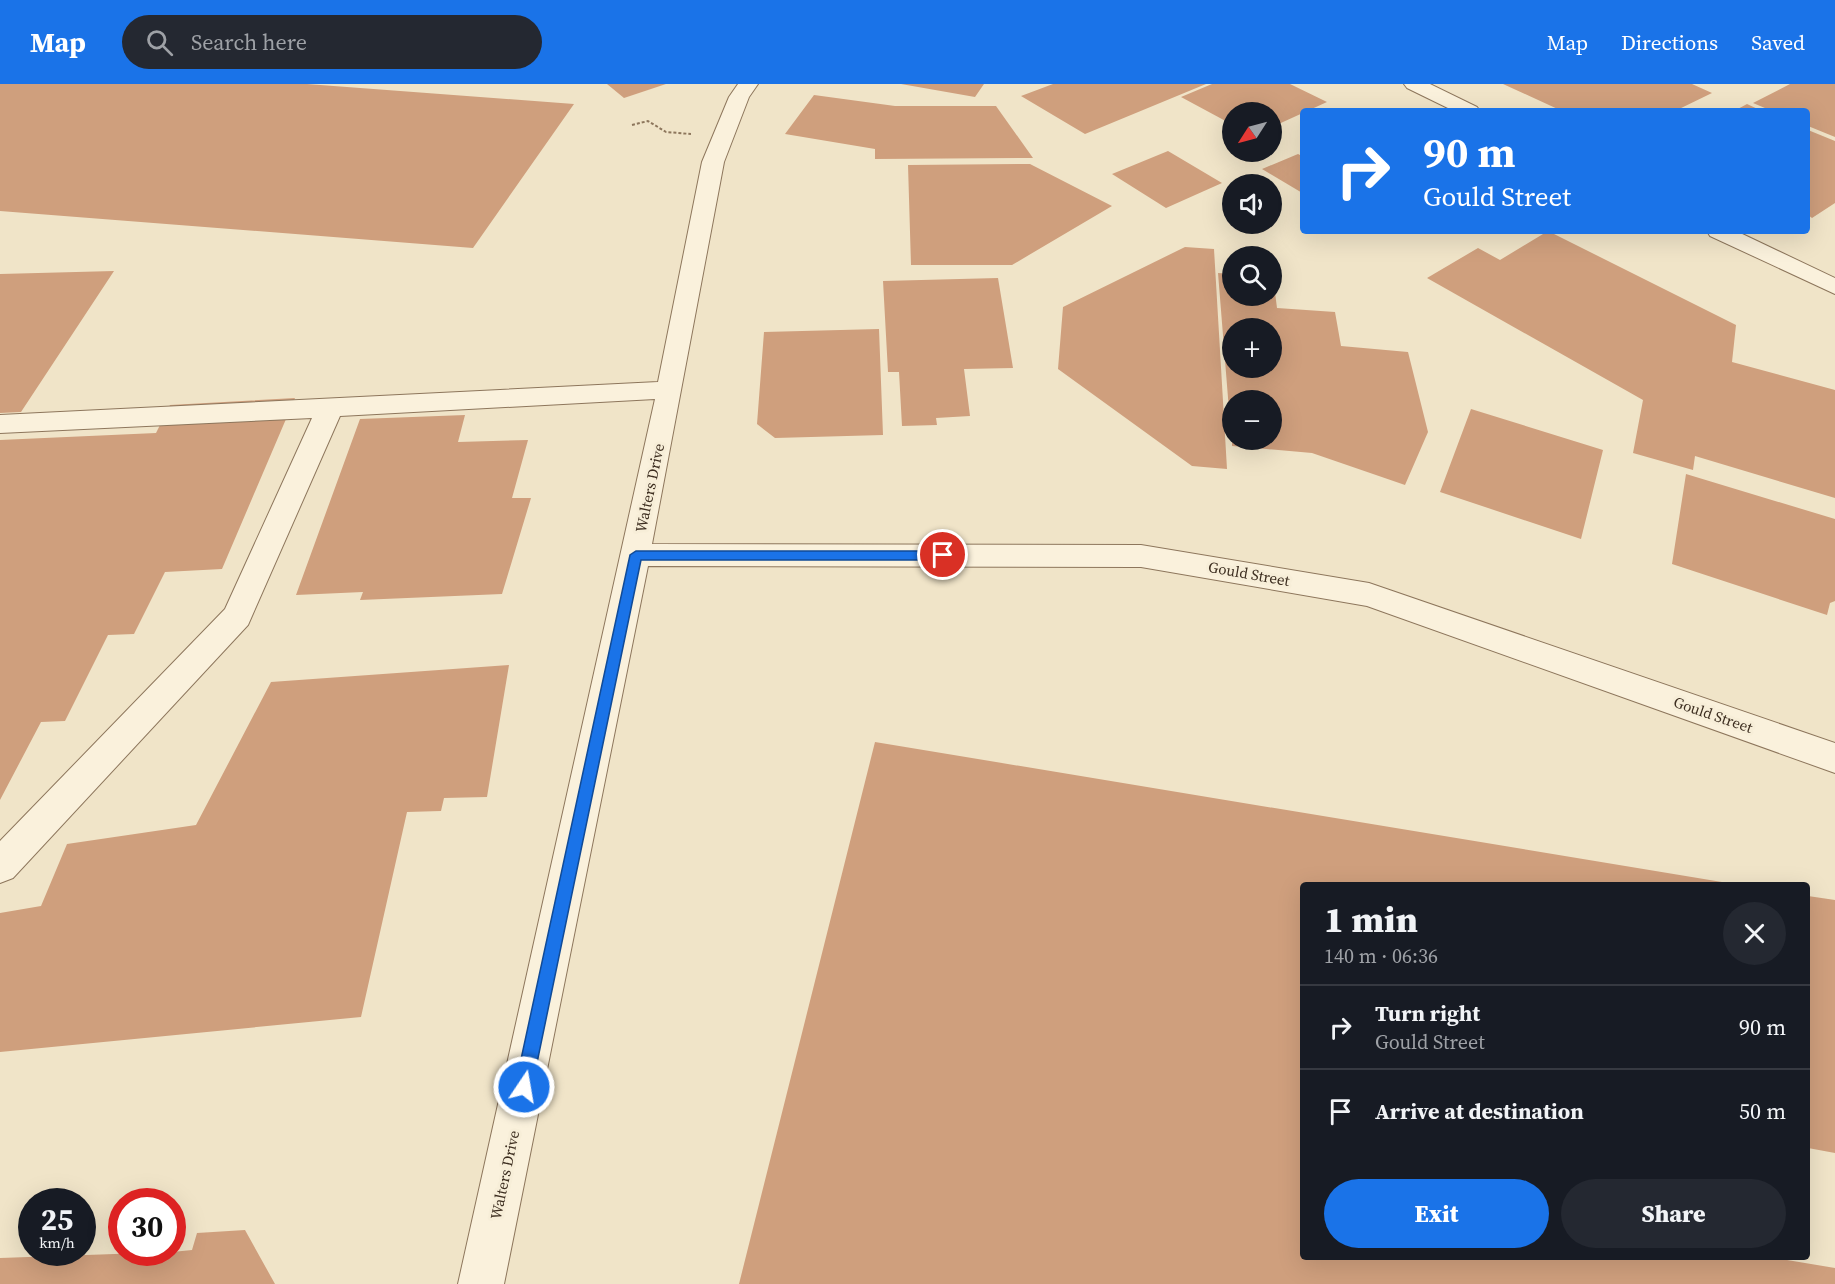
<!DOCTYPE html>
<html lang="en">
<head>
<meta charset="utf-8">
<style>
  :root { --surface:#171b24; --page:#242831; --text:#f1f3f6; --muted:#9ea1a6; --line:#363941; --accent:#1a73e8 }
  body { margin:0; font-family:"Source Serif 4",serif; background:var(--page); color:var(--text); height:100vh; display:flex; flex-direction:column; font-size:22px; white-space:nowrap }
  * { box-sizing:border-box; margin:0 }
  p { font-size:20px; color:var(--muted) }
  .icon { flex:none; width:33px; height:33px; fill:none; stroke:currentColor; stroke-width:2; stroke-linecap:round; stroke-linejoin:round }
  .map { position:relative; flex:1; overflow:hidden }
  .side { position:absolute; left:1300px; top:798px; width:510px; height:378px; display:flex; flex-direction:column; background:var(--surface); border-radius:6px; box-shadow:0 6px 24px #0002 }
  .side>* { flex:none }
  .banner { position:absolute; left:1300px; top:24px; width:510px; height:126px; border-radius:6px; box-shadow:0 6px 24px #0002; background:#1a73e8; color:#fff; overflow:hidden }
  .needle { width:39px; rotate:234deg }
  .tools { position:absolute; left:1222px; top:18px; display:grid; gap:12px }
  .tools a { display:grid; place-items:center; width:60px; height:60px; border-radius:50%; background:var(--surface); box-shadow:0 6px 24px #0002; font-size:30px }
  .speed { position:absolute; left:18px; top:1104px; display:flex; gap:12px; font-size:30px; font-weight:700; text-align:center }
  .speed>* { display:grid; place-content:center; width:78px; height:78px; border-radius:50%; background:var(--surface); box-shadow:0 6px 24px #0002; line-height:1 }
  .speed small { font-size:15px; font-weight:400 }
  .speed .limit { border:9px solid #d22; background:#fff; color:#111 }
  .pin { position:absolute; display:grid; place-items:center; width:51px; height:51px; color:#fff; margin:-26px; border:3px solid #fff; border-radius:50%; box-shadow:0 2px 6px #0007 }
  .me { position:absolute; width:66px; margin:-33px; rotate:12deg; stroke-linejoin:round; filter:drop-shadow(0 0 4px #0008) }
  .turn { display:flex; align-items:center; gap:21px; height:126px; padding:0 24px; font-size:27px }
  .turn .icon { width:78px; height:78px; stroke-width:2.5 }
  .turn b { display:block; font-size:42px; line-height:51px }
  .round { display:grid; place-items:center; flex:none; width:63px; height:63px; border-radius:32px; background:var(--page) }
  .headline { display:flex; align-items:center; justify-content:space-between; height:102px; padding:0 24px }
  h1 { font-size:36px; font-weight:800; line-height:45px }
  .cta { display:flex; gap:12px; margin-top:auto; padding:12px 24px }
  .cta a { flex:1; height:69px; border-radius:36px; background:var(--accent); color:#fff; font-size:24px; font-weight:800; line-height:69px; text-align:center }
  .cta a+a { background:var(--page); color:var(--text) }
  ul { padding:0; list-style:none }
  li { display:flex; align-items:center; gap:18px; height:84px; padding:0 24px; border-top:2px solid var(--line) }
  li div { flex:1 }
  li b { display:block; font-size:22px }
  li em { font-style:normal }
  header { display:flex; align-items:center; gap:36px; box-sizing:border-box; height:84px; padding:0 30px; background:var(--accent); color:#fff }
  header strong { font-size:28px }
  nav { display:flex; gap:33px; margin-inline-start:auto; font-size:21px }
  .search { width:420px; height:54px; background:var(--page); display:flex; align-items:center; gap:15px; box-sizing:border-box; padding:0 21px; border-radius:33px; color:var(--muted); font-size:22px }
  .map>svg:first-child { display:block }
</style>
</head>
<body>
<header>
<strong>Map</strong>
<div class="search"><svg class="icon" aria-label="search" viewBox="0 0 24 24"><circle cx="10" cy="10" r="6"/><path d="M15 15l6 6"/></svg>Search here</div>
<nav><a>Map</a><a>Directions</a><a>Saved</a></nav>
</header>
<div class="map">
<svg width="1835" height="1200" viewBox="0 0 1835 1200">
  <rect width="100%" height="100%" fill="#f0e4c8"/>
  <!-- building -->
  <path fill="#cf9f7d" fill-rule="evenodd" d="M 0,0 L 307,0 L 574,20 L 473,164 L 0,127 Z
    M 607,0 L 666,0 L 624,14 Z
    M 901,0 L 984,0 L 975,13 Z
    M 1053,0 L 1206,0 L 1085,50 L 1021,12 Z
    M 1212,0 L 1290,0 L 1327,18 L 1272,43 L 1272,28 L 1233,28 L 1233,41 L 1181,13 Z
    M 1503,0 L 1692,0 L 1712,9 L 1675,27 L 1562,27 Z
    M 1790,0 L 1835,0 L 1835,53 L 1808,42 L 1808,27 L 1772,27 L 1753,19 Z
    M 814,11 L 895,22 L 996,22 L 1033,74 L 875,75 L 875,65 L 785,50 Z
    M 1747,20 L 1762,27 L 1734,27 Z
    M 1808,46 L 1835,57 L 1835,119 L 1812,134 L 1808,131 Z
    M 1168,67 L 1222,99 L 1166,124 L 1112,90 Z
    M 1298,70 L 1304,73 L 1304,110 L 1262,85 Z
    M 1030,80 L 1112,122 L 1012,181 L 911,181 L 908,81 Z
    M 1548,147 L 1736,241 L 1732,278 L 1835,306 L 1835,414 L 1695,372 L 1693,386 L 1633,369 L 1643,316 L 1427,194 L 1478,164 L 1500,176 Z
    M 1185,163 L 1214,165 L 1227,385 L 1192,382 L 1058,285 L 1063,223 Z
    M 114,187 L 21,328 L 0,329 L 0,190 Z
    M 1218,189 L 1233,190 L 1233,212 L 1272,212 L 1273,193 L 1277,224 L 1335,228 L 1341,262 L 1408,268 L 1428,348 L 1405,401 L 1312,369 L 1232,362 L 1232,356 L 1272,356 L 1272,316 L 1233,316 L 1231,351 ZM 1233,244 L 1272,244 L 1272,284 L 1233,284 Z
    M 998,194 L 1013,284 L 964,285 L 970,332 L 936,334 L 937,341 L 902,342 L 899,288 L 888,288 L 883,197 Z
    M 879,245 L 883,351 L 775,354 L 757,340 L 764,248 Z
    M 295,314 L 222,485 L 165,488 L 134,550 L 108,551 L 65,637 L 41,638 L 0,716 L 0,356 L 156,349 L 170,321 Z
    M 1471,325 L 1603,366 L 1581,455 L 1440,408 Z
    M 465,331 L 458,358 L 528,356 L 512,414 L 531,414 L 502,510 L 360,516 L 363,508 L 296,511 L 360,335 Z
    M 1686,390 L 1835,435 L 1835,517 L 1830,519 L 1827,531 L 1672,480 Z
    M 509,581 L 487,713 L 444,714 L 441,727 L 407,728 L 361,933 L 0,968 L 0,829 L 41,822 L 67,760 L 196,741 L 271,598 Z
    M 875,658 L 1734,800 L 1304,801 L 1304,1173 L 1769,1173 L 1835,1184 L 1835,1200 L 739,1200 Z
    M 1808,812 L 1835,816 L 1835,1069 L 1808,1064 Z
    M 245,1146 L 275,1200 L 0,1200 L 0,1174 L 172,1168 L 192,1166 L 197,1149 Z"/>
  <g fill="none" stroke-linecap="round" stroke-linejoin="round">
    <defs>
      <path id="minor" d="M 738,0 L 758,0 L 749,13 L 724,78 L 652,460 L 1141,461 L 1369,499 L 1835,659 L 1835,689 L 1367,522 L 1141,483 L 648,482 L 504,1200 L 458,1200 L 655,315 L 340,332 L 248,541 L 13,794 L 0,799 L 0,757 L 225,525 L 312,334 L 0,349 L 0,331 L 658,298 L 702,78 L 729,13 Z
        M 1404,0 L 1430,0 L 1477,23 L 1480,27 L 1454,27 L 1407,4 Z
        M 1707,147 L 1736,147 L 1835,194 L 1835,210 L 1710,152 Z"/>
    </defs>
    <!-- minor casing -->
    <use href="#minor" stroke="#8d765c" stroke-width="2"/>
    <!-- path -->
    <path stroke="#8d765c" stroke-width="2" stroke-dasharray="3 2" stroke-linecap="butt" d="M 632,41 L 648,37 L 666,48 L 691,50"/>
    <!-- minor -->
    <use href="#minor" fill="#faf1dc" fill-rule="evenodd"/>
  </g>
  <!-- route -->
  <path fill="#1a73e8" stroke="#114b97" stroke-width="1.5" d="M 636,467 L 943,467 L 949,471 L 943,476 L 641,476 L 532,1003 L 530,1009 L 524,1012 L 517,1009 L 515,1003 L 630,471 Z"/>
  <g text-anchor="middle" stroke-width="6" stroke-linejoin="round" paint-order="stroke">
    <!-- street labels -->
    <g font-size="15" fill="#3d2e20" stroke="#f7eed8">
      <text transform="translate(650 404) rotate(-78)" y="5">Walters Drive</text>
      <text transform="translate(1249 490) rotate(10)" y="5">Gould Street</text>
      <text transform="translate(1713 631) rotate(19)" y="5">Gould Street</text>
      <text transform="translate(505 1091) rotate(-78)" y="5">Walters Drive</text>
    </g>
  </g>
</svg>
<div class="tools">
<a><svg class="needle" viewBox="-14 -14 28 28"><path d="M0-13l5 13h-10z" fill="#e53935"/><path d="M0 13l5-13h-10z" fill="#9ea1a6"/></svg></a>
<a><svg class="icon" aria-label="sound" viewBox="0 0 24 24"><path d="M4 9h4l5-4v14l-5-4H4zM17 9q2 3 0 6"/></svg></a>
<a><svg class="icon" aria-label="search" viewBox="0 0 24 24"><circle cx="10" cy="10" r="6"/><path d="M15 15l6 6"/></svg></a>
<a>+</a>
<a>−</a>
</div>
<div class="speed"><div>25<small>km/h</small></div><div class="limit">30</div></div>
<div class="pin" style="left:943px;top:471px;background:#d93025"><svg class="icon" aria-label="arrive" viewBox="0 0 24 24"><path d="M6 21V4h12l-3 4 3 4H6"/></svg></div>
<svg class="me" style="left:524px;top:1003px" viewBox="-20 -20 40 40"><circle r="17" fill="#1a73e8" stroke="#fff" stroke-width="3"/><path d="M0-11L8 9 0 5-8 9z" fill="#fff"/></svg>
<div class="banner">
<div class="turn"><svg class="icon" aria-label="right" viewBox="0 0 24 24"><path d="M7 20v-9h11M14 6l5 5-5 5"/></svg><div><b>90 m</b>Gould Street</div></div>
</div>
<section class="side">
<div class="headline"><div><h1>1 min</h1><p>140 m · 06:36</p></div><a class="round"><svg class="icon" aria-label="close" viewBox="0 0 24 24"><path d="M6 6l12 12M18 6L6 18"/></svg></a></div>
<ul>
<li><svg class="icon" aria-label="right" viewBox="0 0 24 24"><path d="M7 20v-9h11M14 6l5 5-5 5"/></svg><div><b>Turn right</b><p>Gould Street</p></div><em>90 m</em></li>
<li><svg class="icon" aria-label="arrive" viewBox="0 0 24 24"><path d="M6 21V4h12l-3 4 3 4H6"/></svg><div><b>Arrive at destination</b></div><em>50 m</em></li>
</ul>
<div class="cta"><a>Exit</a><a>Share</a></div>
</section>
</div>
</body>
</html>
